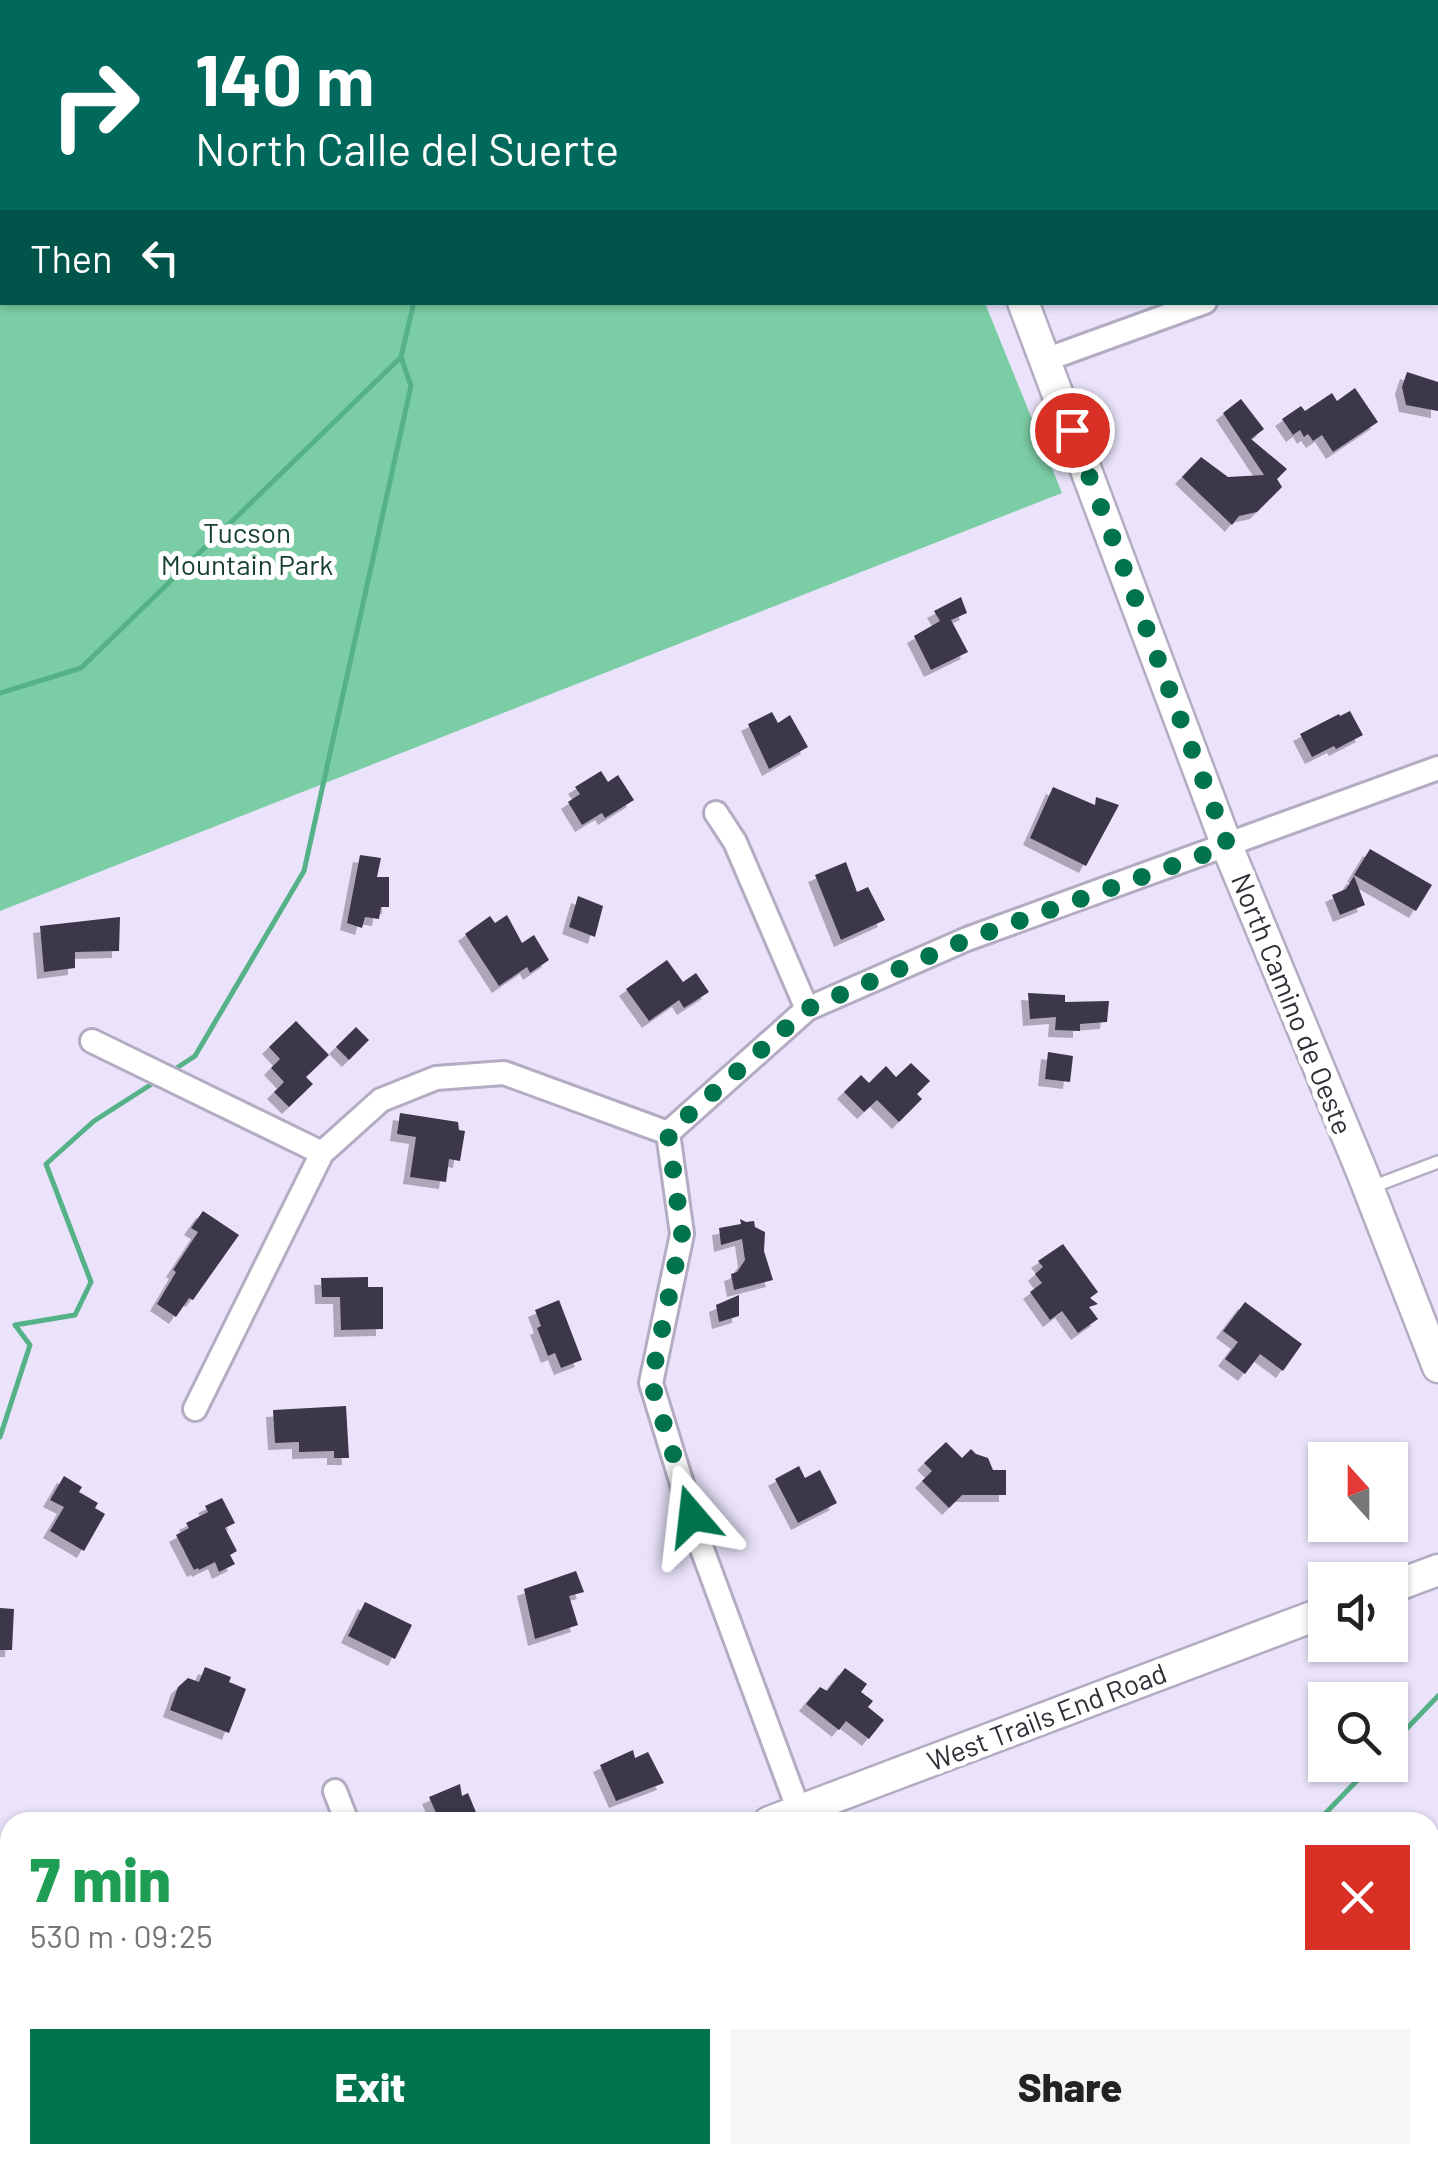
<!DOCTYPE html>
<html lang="en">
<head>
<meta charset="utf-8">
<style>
  :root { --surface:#fff; --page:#f6f6f6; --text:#222; --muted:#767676; --accent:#01744e }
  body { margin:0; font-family:Barlow,sans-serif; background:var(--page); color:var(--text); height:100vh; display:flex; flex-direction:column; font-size:38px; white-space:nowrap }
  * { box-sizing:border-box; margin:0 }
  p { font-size:32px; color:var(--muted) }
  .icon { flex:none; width:55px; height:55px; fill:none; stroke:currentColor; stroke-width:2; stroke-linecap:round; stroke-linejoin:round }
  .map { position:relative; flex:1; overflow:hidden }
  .panel { position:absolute; left:0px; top:1812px; width:1440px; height:352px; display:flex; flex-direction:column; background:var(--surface); border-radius:30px 30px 0 0; box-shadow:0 2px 8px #0004 }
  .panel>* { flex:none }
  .hud { position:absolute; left:0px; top:0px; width:1440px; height:305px; box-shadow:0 2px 8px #0004; background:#00695c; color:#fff; overflow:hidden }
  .needle { width:65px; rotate:339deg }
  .tools { position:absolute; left:1308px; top:1442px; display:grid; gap:20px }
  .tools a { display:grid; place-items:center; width:100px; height:100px; border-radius:0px; background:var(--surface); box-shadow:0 2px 8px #0004; font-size:50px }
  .pin { position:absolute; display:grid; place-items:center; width:85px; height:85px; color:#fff; margin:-42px; border:5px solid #fff; border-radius:50%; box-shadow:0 2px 10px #0007 }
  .me { position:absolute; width:110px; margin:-55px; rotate:343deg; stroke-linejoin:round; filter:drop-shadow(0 0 8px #0008) }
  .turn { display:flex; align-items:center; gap:35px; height:210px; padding:0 30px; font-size:45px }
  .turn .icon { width:130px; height:130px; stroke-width:2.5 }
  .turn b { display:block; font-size:70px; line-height:85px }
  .then { display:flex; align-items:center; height:95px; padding:0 30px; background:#0003; gap:20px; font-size:38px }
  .round { display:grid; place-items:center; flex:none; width:105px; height:105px; border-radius:0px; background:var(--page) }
  .head { display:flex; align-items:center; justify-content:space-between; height:170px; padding:0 30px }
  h1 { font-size:60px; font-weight:800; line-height:75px; color:#1e9e55 }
  .button { display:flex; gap:20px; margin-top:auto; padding:20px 30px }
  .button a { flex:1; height:115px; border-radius:0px; background:var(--accent); color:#fff; font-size:40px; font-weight:800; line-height:115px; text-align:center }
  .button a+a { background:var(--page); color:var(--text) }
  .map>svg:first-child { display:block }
</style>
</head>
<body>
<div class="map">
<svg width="1438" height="2163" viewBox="0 0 1438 2163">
  <defs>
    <filter id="shadow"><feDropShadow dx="-7" dy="7" stdDeviation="0" flood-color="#0004"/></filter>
  </defs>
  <rect width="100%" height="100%" fill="#eae3fb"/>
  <!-- green -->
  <path fill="#7bcda5" d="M 0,0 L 864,0 L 865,2 L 2,2 L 2,302 L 985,303 L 1062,493 L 0,911 Z"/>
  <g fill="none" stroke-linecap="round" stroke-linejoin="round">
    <!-- stream -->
    <path stroke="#55b187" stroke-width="5" d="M 428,0 L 430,2
      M 0,693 L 81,668 L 401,357
      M 172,1071 L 195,1056 L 304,871 L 411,386 L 401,357 L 414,302
      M 0,1437 L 30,1345 L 15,1325 L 75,1315 L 91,1282 L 46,1164 L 94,1121 L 158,1080
      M 1390,1746 L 1438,1696
      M 1317,1822 L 1372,1765
      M 325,2163 L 345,2155
      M 647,2163 L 655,2155"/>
  </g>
  <!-- building -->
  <path fill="#3d374a" filter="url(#shadow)" d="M 1407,372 L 1438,382 L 1438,411 L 1406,405 L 1402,387 Z
    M 1355,388 L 1378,422 L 1333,452 L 1322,435 L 1313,441 L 1308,434 L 1304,437 L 1300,430 L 1293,435 L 1282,419 L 1301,406 L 1305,411 L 1332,393 L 1337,401 Z
    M 1241,399 L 1264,429 L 1251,439 L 1287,469 L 1277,479 L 1282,487 L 1257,512 L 1239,516 L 1232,525 L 1182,477 L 1201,457 L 1228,477 L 1264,475 L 1223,413 Z
    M 961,597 L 967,613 L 951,620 L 968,652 L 931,670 L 914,636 L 940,621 L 934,611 Z
    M 1350,711 L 1363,735 L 1336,749 L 1334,746 L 1312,757 L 1300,734 L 1339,714 L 1340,716 Z
    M 772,712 L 778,723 L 790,715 L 808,747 L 769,769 L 748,724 Z
    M 601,771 L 608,782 L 618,775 L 634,800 L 605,818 L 602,813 L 582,825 L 568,802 L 580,794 L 575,787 Z
    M 1053,787 L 1095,805 L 1096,797 L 1119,805 L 1086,866 L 1030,838 Z
    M 1370,849 L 1432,885 L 1416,911 L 1354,875 Z
    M 360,855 L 381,858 L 377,877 L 389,877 L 389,907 L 381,907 L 379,919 L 365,917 L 362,928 L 347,923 Z
    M 846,862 L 857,892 L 868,887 L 885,920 L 841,940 L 815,875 Z
    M 1354,876 L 1365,905 L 1340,915 L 1332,895 L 1346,889 Z
    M 578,896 L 603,906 L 595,937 L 569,927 Z
    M 507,915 L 522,943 L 534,935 L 549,960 L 530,973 L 527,967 L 499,986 L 465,934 L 490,916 L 495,923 Z
    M 120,917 L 119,951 L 75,952 L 75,968 L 44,972 L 40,926 Z
    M 667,960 L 683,982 L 696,973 L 709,992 L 684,1008 L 679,1000 L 649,1021 L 626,989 Z
    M 1028,993 L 1065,995 L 1065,1002 L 1109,1001 L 1107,1022 L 1080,1024 L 1080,1031 L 1055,1030 L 1056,1017 L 1030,1019 Z
    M 296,1021 L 329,1055 L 306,1077 L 313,1084 L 289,1107 L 274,1092 L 284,1082 L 271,1068 L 280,1059 L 269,1047 Z
    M 356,1027 L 369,1040 L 349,1060 L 336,1047 Z
    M 1048,1052 L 1073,1056 L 1070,1082 L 1045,1079 Z
    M 911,1063 L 930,1081 L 917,1094 L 922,1099 L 899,1122 L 877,1100 L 864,1112 L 844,1092 L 861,1075 L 869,1083 L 886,1066 L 896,1077 Z
    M 400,1113 L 458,1122 L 459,1130 L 465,1131 L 460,1161 L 449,1159 L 446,1182 L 410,1177 L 416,1137 L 397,1134 Z
    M 203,1211 L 239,1235 L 193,1300 L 189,1298 L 176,1317 L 157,1304 L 176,1272 L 173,1270 L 198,1232 L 191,1228 Z
    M 740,1219 L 746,1222 L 754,1221 L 755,1227 L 765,1232 L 764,1251 L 773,1280 L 734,1290 L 731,1274 L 737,1272 L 745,1260 L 742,1239 L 721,1245 L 719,1228 L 741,1224 Z
    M 1063,1244 L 1098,1292 L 1090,1298 L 1098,1304 L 1089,1307 L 1098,1319 L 1078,1333 L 1062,1311 L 1050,1320 L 1030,1292 L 1042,1283 L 1035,1274 L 1043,1267 L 1038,1261 Z
    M 368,1277 L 368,1287 L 383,1287 L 383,1329 L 341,1330 L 340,1297 L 322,1297 L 321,1278 Z
    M 739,1295 L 739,1316 L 719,1322 L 716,1305 Z
    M 559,1300 L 582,1360 L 561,1368 L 555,1353 L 548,1356 L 537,1328 L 541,1326 L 535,1310 Z
    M 1245,1302 L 1302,1344 L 1283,1371 L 1260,1354 L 1245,1374 L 1225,1359 L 1238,1342 L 1223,1331 Z
    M 346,1406 L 349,1458 L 334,1458 L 334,1451 L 299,1452 L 299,1442 L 275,1443 L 273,1410 Z
    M 946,1442 L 962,1458 L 971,1449 L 976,1454 L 988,1458 L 993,1470 L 1006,1470 L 1006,1495 L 962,1495 L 949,1508 L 922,1481 L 932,1471 L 924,1463 Z
    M 799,1466 L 805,1478 L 820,1470 L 837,1503 L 798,1523 L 775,1479 Z
    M 64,1476 L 82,1487 L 79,1492 L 98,1503 L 95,1508 L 105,1514 L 84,1551 L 50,1531 L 64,1507 L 50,1500 Z
    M 222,1498 L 235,1523 L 225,1528 L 237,1551 L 230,1555 L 235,1564 L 219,1572 L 215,1562 L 199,1570 L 198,1568 L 194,1570 L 176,1535 L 189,1528 L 186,1523 L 208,1512 L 205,1506 Z
    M 576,1571 L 584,1592 L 569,1596 L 578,1625 L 535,1639 L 524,1589 Z
    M 365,1602 L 412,1625 L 395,1659 L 348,1636 Z
    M 0,1608 L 14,1609 L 12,1650 L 0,1650 Z
    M 205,1667 L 231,1677 L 229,1682 L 246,1689 L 229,1733 L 170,1710 L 178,1687 L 188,1678 L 199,1682 Z
    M 845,1668 L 867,1684 L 861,1692 L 873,1701 L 868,1707 L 884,1720 L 869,1739 L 846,1721 L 839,1730 L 806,1704 L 820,1687 L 827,1691 Z
    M 633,1750 L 635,1758 L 648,1752 L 664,1783 L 616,1801 L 600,1765 Z
    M 460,1784 L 462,1796 L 468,1793 L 480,1822 L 440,1822 L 429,1797 Z"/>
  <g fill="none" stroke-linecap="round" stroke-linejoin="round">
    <defs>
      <path id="lane" d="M 1372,1187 L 1438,1162"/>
      <path id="street" d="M 1045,360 L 1205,302
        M 716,813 L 735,842 L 807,1009
        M 92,1041 L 322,1153 L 381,1100 L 436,1078 L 504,1073 L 668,1133
        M 195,1409 L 322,1153
        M 335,1791 L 347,1822
        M 799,1811 L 702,1549 L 651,1383 L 682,1234 L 668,1133 L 807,1009 L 967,939 L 1438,768
        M 1430,2062 L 1438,2059
        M 1229,2163 L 1237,2155"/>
      <path id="secondary" d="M 908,0 L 908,2
        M 1023,302 L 1227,846 L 1362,1172 L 1438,1367
        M 1390,1588 L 1438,1570
        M 769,1822 L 1325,1612
        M 0,2113 L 10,2110"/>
    </defs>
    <!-- lane casing -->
    <use href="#lane" stroke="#b3acc3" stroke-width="16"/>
    <!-- street casing -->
    <use href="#street" stroke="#b3acc3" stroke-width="28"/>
    <!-- secondary casing -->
    <use href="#secondary" stroke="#b3acc3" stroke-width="35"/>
    <!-- lane -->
    <use href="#lane" stroke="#fff" stroke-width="11"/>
    <!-- street -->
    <use href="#street" stroke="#fff" stroke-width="22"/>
    <!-- secondary -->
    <use href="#secondary" stroke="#fff" stroke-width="30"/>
  </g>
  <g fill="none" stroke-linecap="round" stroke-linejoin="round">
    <!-- route -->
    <path stroke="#01744e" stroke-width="18" stroke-dasharray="0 32.4" d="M 692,1516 L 651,1382 L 682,1234 L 668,1133 L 807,1009 L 966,940 L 1228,846 L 1072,430"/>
  </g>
  <g text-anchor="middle" stroke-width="10" stroke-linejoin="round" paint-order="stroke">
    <!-- park labels -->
    <g font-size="28" fill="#19412f" stroke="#fff">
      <text x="247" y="543">Tucson<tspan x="247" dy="32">Mountain Park</tspan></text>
    </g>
    <!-- street labels -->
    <g font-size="28" fill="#302e37" stroke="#fff">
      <text transform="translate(1292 1004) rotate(68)" y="10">North Camino de Oeste</text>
      <text transform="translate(1047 1717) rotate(-21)" y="10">West Trails End Road</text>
    </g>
  </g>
</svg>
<div class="tools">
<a><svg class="needle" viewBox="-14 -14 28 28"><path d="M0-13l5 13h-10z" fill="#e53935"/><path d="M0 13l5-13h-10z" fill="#767676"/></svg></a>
<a><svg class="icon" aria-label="sound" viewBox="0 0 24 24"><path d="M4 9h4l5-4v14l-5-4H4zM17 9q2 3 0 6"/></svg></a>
<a><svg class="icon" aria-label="search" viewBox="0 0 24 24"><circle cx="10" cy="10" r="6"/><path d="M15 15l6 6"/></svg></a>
</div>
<div class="pin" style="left:1072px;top:430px;background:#d93025"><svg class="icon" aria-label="arrive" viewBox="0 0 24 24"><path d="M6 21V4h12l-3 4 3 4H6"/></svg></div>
<svg class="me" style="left:692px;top:1516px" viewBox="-20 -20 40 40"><path d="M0-17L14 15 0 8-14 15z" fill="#01744e" stroke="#fff" stroke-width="4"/></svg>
<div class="hud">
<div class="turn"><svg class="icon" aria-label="right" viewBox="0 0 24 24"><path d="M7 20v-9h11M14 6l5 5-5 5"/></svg><div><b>140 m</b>North Calle del Suerte</div></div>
<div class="then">Then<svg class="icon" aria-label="left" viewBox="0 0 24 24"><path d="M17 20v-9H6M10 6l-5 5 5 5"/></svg></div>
</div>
<section class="panel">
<div class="head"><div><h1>7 min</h1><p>530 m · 09:25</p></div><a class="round" style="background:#d93025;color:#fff"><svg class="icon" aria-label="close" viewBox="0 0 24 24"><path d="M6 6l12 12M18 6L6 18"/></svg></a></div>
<div class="button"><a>Exit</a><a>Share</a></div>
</section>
</div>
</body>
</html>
